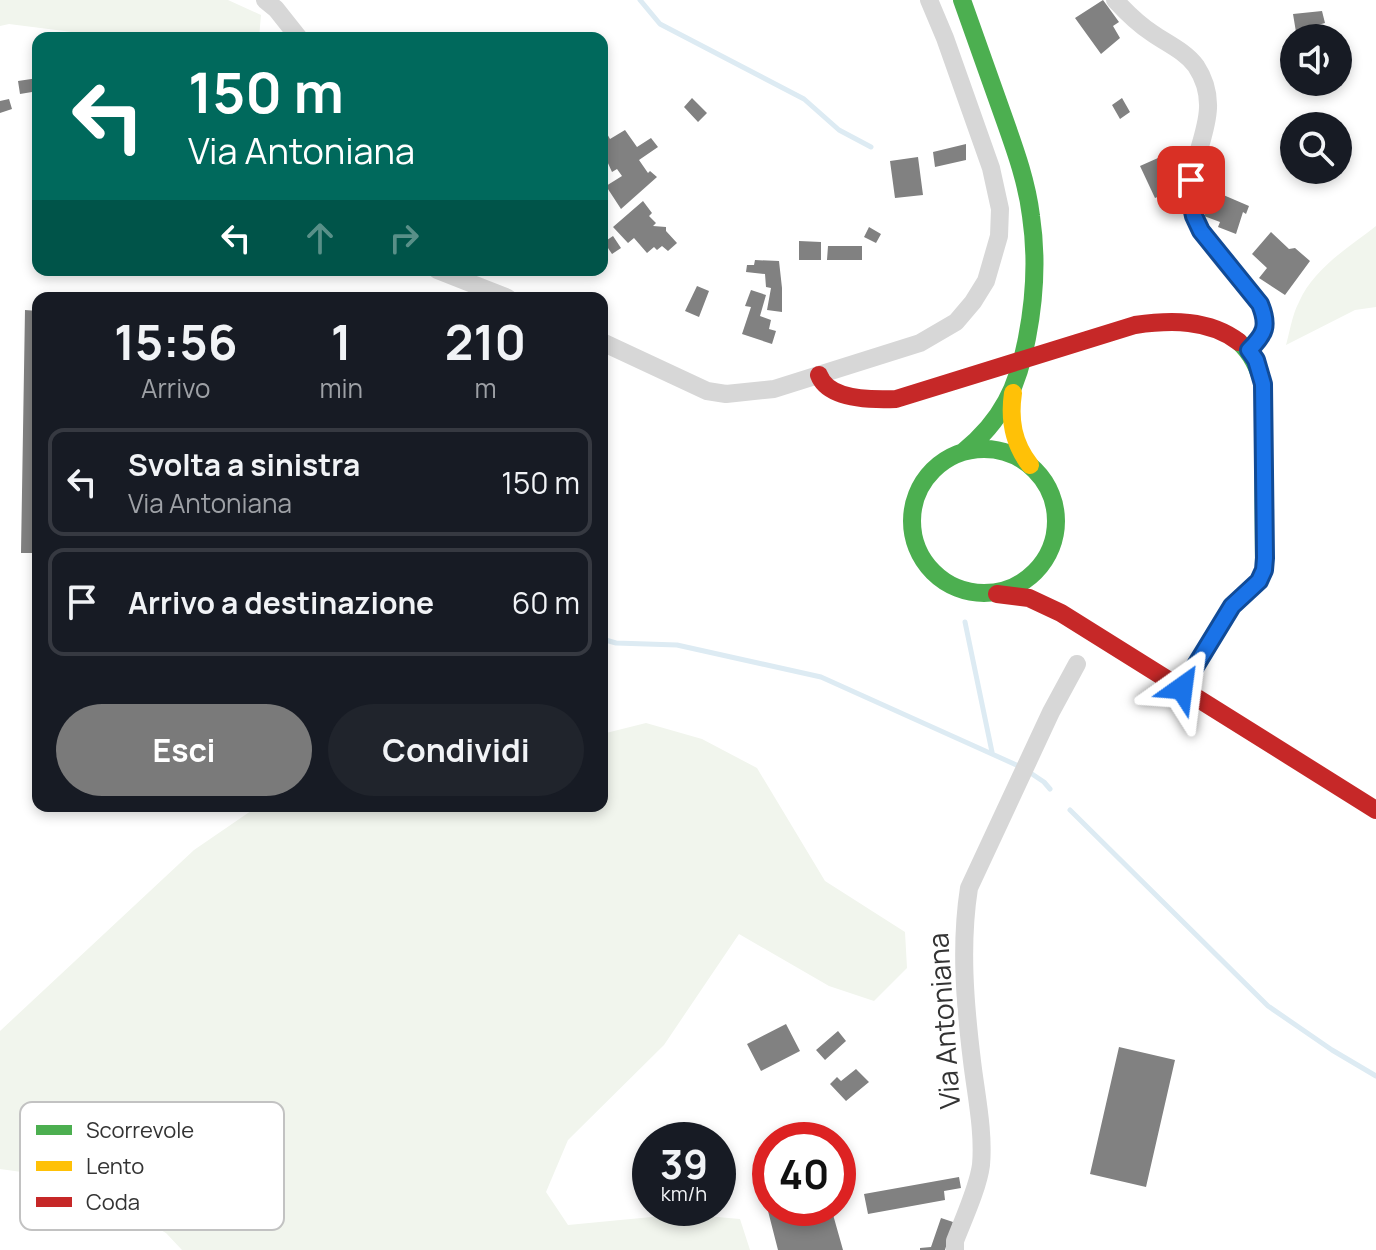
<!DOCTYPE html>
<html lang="it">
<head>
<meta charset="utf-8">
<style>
  :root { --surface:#171b24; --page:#20242c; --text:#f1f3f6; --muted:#9ea1a6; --line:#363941; --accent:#7a7a7a }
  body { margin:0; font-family:Manrope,sans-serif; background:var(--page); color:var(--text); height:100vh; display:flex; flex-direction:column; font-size:30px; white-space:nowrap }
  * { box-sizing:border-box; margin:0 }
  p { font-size:26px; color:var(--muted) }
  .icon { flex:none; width:44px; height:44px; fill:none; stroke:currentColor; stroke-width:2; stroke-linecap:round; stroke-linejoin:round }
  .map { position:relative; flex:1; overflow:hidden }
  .sheet { position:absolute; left:32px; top:292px; width:576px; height:520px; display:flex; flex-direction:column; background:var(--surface); border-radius:16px; box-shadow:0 4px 12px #0003 }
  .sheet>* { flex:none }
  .hud { position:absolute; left:32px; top:32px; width:576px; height:244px; border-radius:16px; box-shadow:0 4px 12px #0003; background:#00695c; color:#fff; overflow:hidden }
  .tools { position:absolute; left:1280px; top:24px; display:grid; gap:16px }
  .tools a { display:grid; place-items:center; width:72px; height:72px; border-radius:50%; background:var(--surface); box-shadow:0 4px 12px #0003; font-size:40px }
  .speed { position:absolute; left:632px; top:1122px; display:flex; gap:16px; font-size:40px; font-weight:700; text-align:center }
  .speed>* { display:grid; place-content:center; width:104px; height:104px; border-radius:50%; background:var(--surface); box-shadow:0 4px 12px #0003; line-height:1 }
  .speed small { font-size:20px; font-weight:400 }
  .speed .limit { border:12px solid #d22; background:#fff; color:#111 }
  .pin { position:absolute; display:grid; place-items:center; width:68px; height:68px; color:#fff; margin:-34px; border-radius:16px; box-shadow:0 4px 12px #0006 }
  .me { position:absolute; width:88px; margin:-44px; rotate:31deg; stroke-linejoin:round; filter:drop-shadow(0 0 6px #0008) }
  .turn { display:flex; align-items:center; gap:28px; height:168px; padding:0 24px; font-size:36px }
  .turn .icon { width:104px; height:104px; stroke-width:2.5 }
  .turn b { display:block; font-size:56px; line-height:68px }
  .lanes { display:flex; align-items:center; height:76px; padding:0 24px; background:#0003; justify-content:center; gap:40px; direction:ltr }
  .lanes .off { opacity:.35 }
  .eta { display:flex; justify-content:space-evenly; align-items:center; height:136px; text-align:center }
  .eta b { font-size:48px; font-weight:700; line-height:56px }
  .button { display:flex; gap:16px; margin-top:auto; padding:16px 24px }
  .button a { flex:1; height:92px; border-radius:48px; background:var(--accent); color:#fff; font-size:32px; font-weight:700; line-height:92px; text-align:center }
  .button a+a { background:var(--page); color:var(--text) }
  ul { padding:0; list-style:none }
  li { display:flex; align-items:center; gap:24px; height:108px; margin:0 16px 12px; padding:0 8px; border:4px solid var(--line); border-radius:16px }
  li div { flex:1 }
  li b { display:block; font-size:30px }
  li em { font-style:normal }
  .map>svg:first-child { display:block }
</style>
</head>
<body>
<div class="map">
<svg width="1376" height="1250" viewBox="0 0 1376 1250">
  <rect width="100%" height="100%" fill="#fff"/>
  <!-- green -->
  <path fill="#f1f5ed" d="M 0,0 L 228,0 L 261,15 L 259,38 L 119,38 L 9,24 L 0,26 Z
    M 1376,226 L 1376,307 L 1355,310 L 1286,345 C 1290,331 1292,315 1299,302 C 1314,268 1348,248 1376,226 Z
    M 646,723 L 702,739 L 757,768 L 825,881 L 905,932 L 907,968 L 874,1001 L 829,986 L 739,934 L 664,1045 L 568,1140 L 546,1192 L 568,1225 L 683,1214 L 740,1219 L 750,1250 L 182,1250 L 166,1233 L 72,1179 L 0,1169 L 0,1031 L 194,850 L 258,806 L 602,806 L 602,734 Z"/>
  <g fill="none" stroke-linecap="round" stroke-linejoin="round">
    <!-- stream -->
    <path stroke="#ddebf3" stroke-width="5" d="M 640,0 L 660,24 L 804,99 L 839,130 L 871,147
      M 965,622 L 992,752
      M 602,639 L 616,643 L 677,645 L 821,677 L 1021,767
      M 1029,772 L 1044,782 L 1050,789
      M 1070,810 L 1268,1006 L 1332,1050 L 1376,1076"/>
  </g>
  <!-- building -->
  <path fill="#818181" d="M 1103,0 L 1119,22 L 1113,26 L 1120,38 L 1101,54 L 1075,18 Z
    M 1322,11 L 1325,23 L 1318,25 L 1321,37 L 1297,38 L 1293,14 Z
    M 38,78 L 38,91 L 20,94 L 18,81 Z
    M 692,98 L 707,113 L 698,122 L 684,107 Z
    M 1122,98 L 1130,112 L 1120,119 L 1112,105 Z
    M 9,99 L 12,109 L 0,113 L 0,101 Z
    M 602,125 L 610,139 L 625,130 L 637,147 L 651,138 L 658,147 L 639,160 L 648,173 L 650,171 L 657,177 L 621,209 L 606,186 L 622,176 L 617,169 L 612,172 L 602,150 Z
    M 966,144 L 966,160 L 935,167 L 933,152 Z
    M 918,157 L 923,195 L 895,198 L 890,161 Z
    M 1158,158 L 1172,191 L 1155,198 L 1140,166 Z
    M 1214,191 L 1249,206 L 1246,214 L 1243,212 L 1236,234 L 1218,227 L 1220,222 L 1204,216 Z
    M 643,201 L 652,213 L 649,216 L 656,223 L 653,226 L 666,227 L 666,231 L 677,243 L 668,251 L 662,246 L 657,250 L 654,247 L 647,253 L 634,238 L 628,243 L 613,227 Z
    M 869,227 L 881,234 L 876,243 L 864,237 Z
    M 1271,232 L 1289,249 L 1295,248 L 1310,261 L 1285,295 L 1259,278 L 1267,268 L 1252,254 Z
    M 613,236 L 621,248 L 612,254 L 604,242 Z
    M 799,241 L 821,242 L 821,260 L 799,260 Z
    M 828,246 L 862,246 L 862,260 L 827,260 Z
    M 755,260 L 779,261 L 782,288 L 782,312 L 767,310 L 771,288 L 766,287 L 765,274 L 746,272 L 747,265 L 754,265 Z
    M 697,286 L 709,291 L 699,317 L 685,311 Z
    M 751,290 L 766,295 L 760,316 L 771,320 L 769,329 L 776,331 L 772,344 L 742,334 L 751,307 L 745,306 Z
    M 25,310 L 38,311 L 38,553 L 21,553 Z
    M 786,1024 L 800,1051 L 761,1071 L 747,1044 Z
    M 838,1031 L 846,1041 L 825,1060 L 816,1050 Z
    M 1119,1047 L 1175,1060 L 1146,1187 L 1090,1174 Z
    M 856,1069 L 869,1082 L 846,1101 L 830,1084 L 837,1077 L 841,1081 Z
    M 959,1177 L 961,1188 L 944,1191 L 945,1200 L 868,1214 L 864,1194 Z
    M 781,1208 L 822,1208 L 823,1212 L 832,1211 L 843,1250 L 778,1250 L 768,1211 Z
    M 941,1218 L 953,1222 L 945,1250 L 920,1250 L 920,1248 L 931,1247 Z"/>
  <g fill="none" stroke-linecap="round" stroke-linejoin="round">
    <!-- street -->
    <path stroke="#d7d7d7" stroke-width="18" d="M 265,0 L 276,9 L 299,38
      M 1115,0 C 1126,12 1138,24 1152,33 C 1166,43 1185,51 1196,66 C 1231,119 1177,162 1194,215 C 1202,240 1242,282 1260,304 C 1269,326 1265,334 1249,350
      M 437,270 L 508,298
      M 602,342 L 707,391 L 726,394 L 774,389 L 920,343 L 956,322 L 973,302 L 986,281 L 999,236 L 1000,209 L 991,168 L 945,38 L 929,0
      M 955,1250 L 955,1241 C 963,1220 978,1188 981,1165 C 984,1131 976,1095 972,1061 C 965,1004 960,945 969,888 L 1051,712 L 1077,664"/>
    <!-- fast -->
    <path stroke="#4caf50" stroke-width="18" d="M 962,0 C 976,40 991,81 1005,121 C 1016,152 1027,183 1031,216 C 1037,256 1035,297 1027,338 C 1018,386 1002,421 963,452
      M912 521a72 72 0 1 1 144 0a72 72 0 1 1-144 0Z
      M 1182,688 L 1232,606 L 1259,581 L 1264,570 L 1263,384 C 1258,368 1252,354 1239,342"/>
    <!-- slow -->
    <path stroke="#ffc107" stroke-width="18" d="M 1013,393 C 1009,420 1013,443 1030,465"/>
    <!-- jam -->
    <path stroke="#c62828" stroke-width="18" d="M 819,375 C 828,400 873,400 896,399 L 1135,325 C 1170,320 1209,319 1239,342
      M 997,594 L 1029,598 L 1061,613 L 1376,810"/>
  </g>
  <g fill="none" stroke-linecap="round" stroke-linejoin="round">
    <defs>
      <path id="route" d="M 1182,688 L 1232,606 L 1259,581 L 1264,570 L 1265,558 L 1263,384 L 1256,360 L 1249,350 C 1265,334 1269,326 1260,304 L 1201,231 L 1194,216 L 1190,198 L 1191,180"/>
    </defs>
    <!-- route casing -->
    <use href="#route" stroke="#114b97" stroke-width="20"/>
    <!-- route -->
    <use href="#route" stroke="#1a73e8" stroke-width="14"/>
  </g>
  <g text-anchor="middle" stroke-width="8" stroke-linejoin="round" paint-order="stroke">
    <!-- street labels -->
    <g font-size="28" fill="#333" stroke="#fff">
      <text transform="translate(944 1021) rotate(-94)" y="10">Via Antoniana</text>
    </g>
  </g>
  <!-- legend -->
  <rect x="20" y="1102" width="264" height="128" rx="12" fill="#fff" stroke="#c2c2c2" stroke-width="2"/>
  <rect x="36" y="1125" width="36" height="10" fill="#4caf50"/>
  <rect x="36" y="1161" width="36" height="10" fill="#ffc107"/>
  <rect x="36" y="1197" width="36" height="10" fill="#c62828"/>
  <g font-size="22" fill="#333">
    <text x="86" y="1138">Scorrevole</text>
    <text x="86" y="1174">Lento</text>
    <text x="86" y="1210">Coda</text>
  </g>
</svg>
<div class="tools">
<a><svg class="icon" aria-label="sound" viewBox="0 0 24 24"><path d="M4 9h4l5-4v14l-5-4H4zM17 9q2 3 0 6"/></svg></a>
<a><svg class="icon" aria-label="search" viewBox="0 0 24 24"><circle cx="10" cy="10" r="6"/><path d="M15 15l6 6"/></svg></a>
</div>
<div class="speed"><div>39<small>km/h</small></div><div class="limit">40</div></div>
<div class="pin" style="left:1191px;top:180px;background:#d93025"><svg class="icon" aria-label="arrive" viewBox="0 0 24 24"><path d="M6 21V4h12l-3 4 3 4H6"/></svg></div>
<svg class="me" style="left:1182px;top:688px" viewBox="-20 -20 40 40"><path d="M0-17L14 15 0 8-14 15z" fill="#1a73e8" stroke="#fff" stroke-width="4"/></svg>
<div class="hud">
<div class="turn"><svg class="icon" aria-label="left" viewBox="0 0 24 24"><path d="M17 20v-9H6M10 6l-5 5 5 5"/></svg><div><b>150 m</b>Via Antoniana</div></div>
<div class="lanes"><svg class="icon" aria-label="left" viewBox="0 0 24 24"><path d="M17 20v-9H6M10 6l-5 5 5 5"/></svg><svg class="icon off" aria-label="ahead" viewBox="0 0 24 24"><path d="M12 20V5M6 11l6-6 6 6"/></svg><svg class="icon off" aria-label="right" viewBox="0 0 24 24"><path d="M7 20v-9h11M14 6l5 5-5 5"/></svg></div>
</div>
<section class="sheet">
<div class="eta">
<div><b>15:56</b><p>Arrivo</p></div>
<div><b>1</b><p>min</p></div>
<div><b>210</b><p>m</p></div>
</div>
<ul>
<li><svg class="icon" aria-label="left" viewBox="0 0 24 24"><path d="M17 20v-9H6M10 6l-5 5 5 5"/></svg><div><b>Svolta a sinistra</b><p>Via Antoniana</p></div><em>150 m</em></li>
<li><svg class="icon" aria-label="arrive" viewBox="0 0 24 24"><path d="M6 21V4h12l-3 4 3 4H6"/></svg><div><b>Arrivo a destinazione</b></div><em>60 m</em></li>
</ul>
<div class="button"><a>Esci</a><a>Condividi</a></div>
</section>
</div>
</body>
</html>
